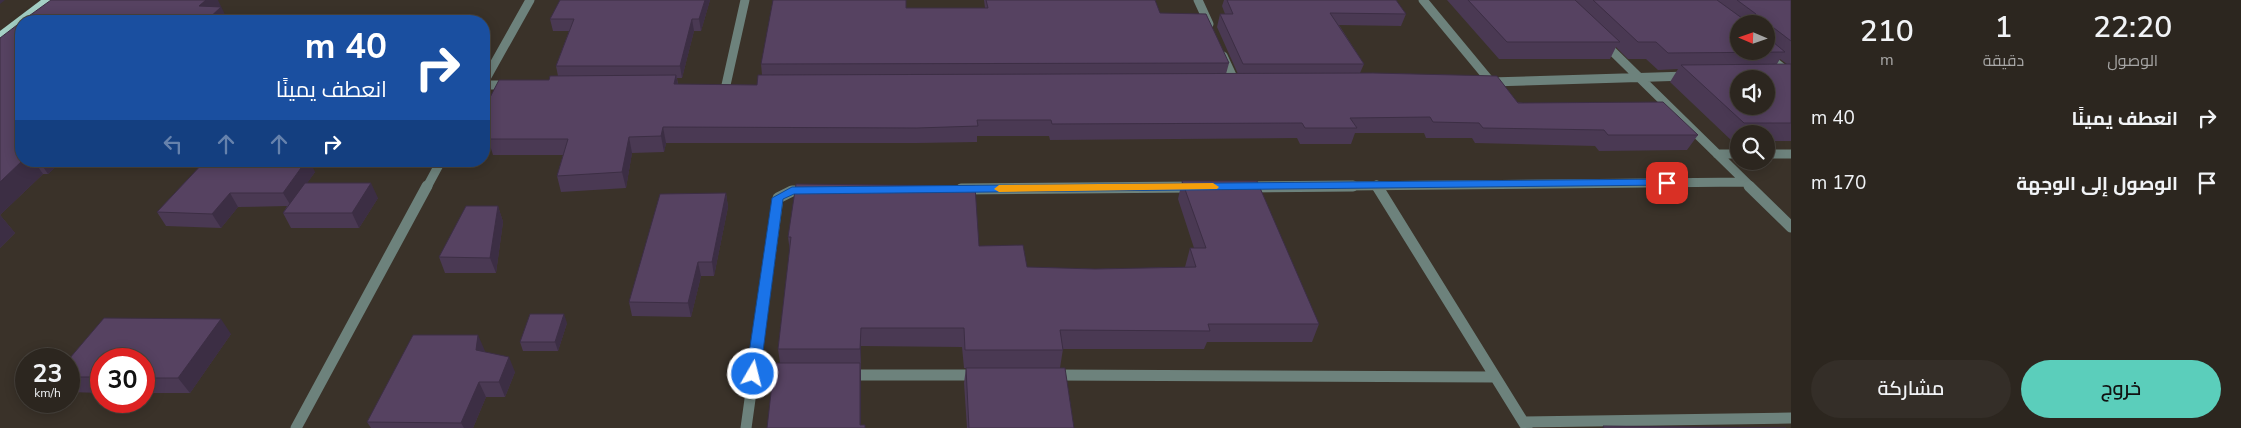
<!DOCTYPE html>
<html lang="ar">
<head>
<meta charset="utf-8">
<style>
  :root { --surface:#2c261f; --page:#342e28; --text:#f1f3f6; --muted:#a6a5a4; --line:#48433d; --accent:#5bcebb }
  body { margin:0; font-family:"Nunito Sans",Cairo,sans-serif; background:var(--page); color:var(--text); direction:rtl; height:100vh; display:flex; flex-direction:column; font-size:19px; white-space:nowrap }
  * { box-sizing:border-box; margin:0 }
  p { font-size:16px; color:var(--muted) }
  .icon { flex:none; width:28px; height:28px; fill:none; stroke:currentColor; stroke-width:2; stroke-linecap:round; stroke-linejoin:round }
  .map { position:relative; flex:1; overflow:hidden; direction:ltr }
  .side { display:flex; flex-direction:column; background:var(--surface); width:450px }
  .side>* { flex:none }
  .guide { position:absolute; left:15px; top:15px; width:475px; height:152px; border-radius:20px; box-shadow:0 2px 12px #0003,0 0 0 1px var(--line); direction:rtl; background:#1a4fa0; color:#fff; overflow:hidden }
  .needle { width:32px; rotate:272deg }
  .tools { position:absolute; left:1730px; top:15px; display:grid; gap:10px }
  .tools a { display:grid; place-items:center; width:45px; height:45px; border-radius:50%; background:var(--surface); box-shadow:0 2px 12px #0003,0 0 0 1px var(--line); font-size:25px }
  .speed { position:absolute; left:15px; top:348px; display:flex; gap:10px; font-size:25px; font-weight:700; text-align:center }
  .speed>* { display:grid; place-content:center; width:65px; height:65px; border-radius:50%; background:var(--surface); box-shadow:0 2px 12px #0003,0 0 0 1px var(--line); line-height:1 }
  .speed small { font-size:12px; font-weight:400 }
  .speed .limit { border:8px solid #d22; background:#fff; color:#111 }
  .pin { position:absolute; display:grid; place-items:center; width:42px; height:42px; color:#fff; margin:-21px; border-radius:10px; box-shadow:0 2px 8px #0006 }
  .me { position:absolute; width:55px; margin:-28px; rotate:8deg; stroke-linejoin:round; filter:drop-shadow(0 0 4px #0008) }
  .turn { display:flex; align-items:center; gap:18px; height:105px; padding:0 20px; font-size:22px }
  .turn .icon { width:65px; height:65px; stroke-width:2.5 }
  .turn b { display:block; font-size:35px; line-height:42px }
  .lanes { display:flex; align-items:center; height:48px; padding:0 20px; background:#0003; justify-content:center; gap:25px; direction:ltr }
  .lanes .off { opacity:.35 }
  .eta { display:flex; justify-content:space-evenly; align-items:center; height:85px; text-align:center }
  .eta b { font-size:30px; font-weight:600; line-height:35px }
  .button { display:flex; gap:10px; margin-top:auto; padding:10px 20px }
  .button a { flex:1; height:58px; border-radius:30px; background:var(--accent); color:#111; font-size:20px; font-weight:600; line-height:58px; text-align:center }
  .button a+a { background:var(--page); color:var(--text) }
  ul { padding:0; list-style:none }
  li { display:flex; align-items:center; gap:15px; height:65px; padding:0 20px }
  li div { flex:1 }
  li b { display:block; font-size:19px }
  li em { font-style:normal }
  main { display:flex; flex:1; min-height:0 }
  .map>svg:first-child { display:block }
</style>
</head>
<body>
<main>
<section class="side">
<div class="eta">
<div><b>22:20</b><p>الوصول</p></div>
<div><b>1</b><p>دقيقة</p></div>
<div><b>210</b><p>m</p></div>
</div>
<ul>
<li><svg class="icon" aria-label="right" viewBox="0 0 24 24"><path d="M7 20v-9h11M14 6l5 5-5 5"/></svg><div><b>انعطف يمينًا</b></div><em>40 m</em></li>
<li><svg class="icon" aria-label="arrive" viewBox="0 0 24 24"><path d="M6 21V4h12l-3 4 3 4H6"/></svg><div><b>الوصول إلى الوجهة</b></div><em>170 m</em></li>
</ul>
<div class="button"><a>خروج</a><a>مشاركة</a></div>
</section>
<div class="map">
<svg width="1791" height="428" viewBox="0 0 1791 428">
  <rect width="100%" height="100%" fill="#3a3229"/>
  <g fill="none" stroke-linecap="round" stroke-linejoin="round">
    <!-- minor-far1 -->
    <path stroke="#6d827c" stroke-width="9" d="M 1198,0 L 1209,24
      M 1423,0 L 1491,82
      M 1605,44 L 1751,187
      M 1761,51 L 1791,75
      M 1223,56 L 1235,82
      M 484,82 L 530,0
      M 1490,82 L 1688,76
      M 484,85 L 510,85
      M 726,85 L 745,0
      M 1717,154 L 1739,154
      M 1766,154 L 1791,154
      M 1376,185 L 1377,187
      M 427,187 L 441,161
      M 1174,187 L 1194,187
      M 1246,187 L 1745,182"/>
    <!-- minor -->
    <path stroke="#6d827c" stroke-width="11" d="M 1377,186 L 1527,428
      M 1749,186 L 1791,227
      M 1246,187 L 1353,186
      M 961,189 L 1194,187
      M 753,375 L 786,375
      M 848,375 L 979,375
      M 1053,375 L 1495,377
      M 1524,422 L 1791,418
      M 296,428 L 427,186
      M 746,428 L 778,198 L 792,191 L 807,191"/>
    <!-- primary -->
    <path fill="#a4d0c5" fill-rule="evenodd" d="M 41,0 L 52,0 L 0,39 L 0,31 Z"/>
  </g>
  <!-- wall -->
  <path fill="#4a3953" fill-rule="evenodd" d="M 710,0 L 701,31 L 694,31 L 682,78 L 677,78 L 678,84 L 757,85 L 762,75 L 761,64 L 906,8 L 985,8 L 984,0 L 1155,0 L 1160,13 L 1229,63 L 1226,74 L 1238,74 L 1217,27 L 1220,14 L 1225,14 L 1222,6 L 1224,0 L 1396,0 L 1406,14 L 1401,26 L 1339,25 L 1364,64 L 1360,73 L 1698,135 L 1687,150 L 1599,151 L 1595,146 L 1475,143 L 1472,138 L 1426,138 L 1424,133 L 1355,133 L 1351,144 L 1300,144 L 1297,138 L 1050,140 L 1049,136 L 977,136 L 977,142 L 917,143 L 666,143 L 664,152 L 632,153 L 626,188 L 561,192 L 557,176 L 563,155 L 493,155 L 489,142 L 484,142 L 484,109 L 558,76 L 556,66 L 569,31 L 553,31 L 550,19 Z
    M 1447,0 L 1791,0 L 1791,141 L 1766,141 L 1766,134 L 1739,134 L 1739,141 L 1732,141 L 1670,82 L 1678,69 L 1658,70 L 1646,59 L 1628,59 L 1616,47 L 1610,59 L 1499,59 ZM 1780,59 L 1787,64 L 1777,64 Z
    M 0,38 L 21,161 L 62,161 L 48,174 L 43,174 L 0,215 L 15,233 L 0,248 Z
    M 205,161 L 315,172 L 307,183 L 378,198 L 359,228 L 291,228 L 283,213 L 287,206 L 238,207 L 221,228 L 166,226 L 157,212 Z
    M 1182,181 L 1319,324 L 1312,342 L 1207,342 L 1204,349 L 1063,349 L 1060,368 L 1074,428 L 967,428 L 964,383 L 966,368 L 964,368 L 962,347 L 861,346 L 861,425 L 865,428 L 775,375 L 780,363 L 778,349 L 790,252 L 788,237 L 979,246 L 1027,267 L 1095,269 L 1185,267 L 1190,248 L 1194,248 L 1178,199 Z
    M 726,193 L 728,207 L 714,276 L 701,276 L 691,317 L 632,316 L 629,302 Z
    M 498,206 L 503,222 L 496,273 L 445,273 L 439,257 Z
    M 567,323 L 558,351 L 523,351 L 520,342 Z
    M 231,334 L 190,393 L 144,393 L 144,359 L 101,359 L 101,393 L 69,392 L 69,359 Z
    M 485,351 L 485,352 L 515,372 L 505,397 L 486,397 L 473,428 L 371,428 L 367,422 Z"/>
  <!-- shaded-wall -->
  <path fill="#3c2e44" d="M 0,0 L 5,0 L 0,4 Z
    M 206,0 L 218,0 L 228,21 L 206,21 L 199,6 Z
    M 705,0 L 710,0 L 701,31 L 699,19 Z
    M 692,19 L 694,31 L 682,78 L 680,66 Z
    M 1774,28 L 1766,39 L 1767,31 Z
    M 676,75 L 679,91 L 674,84 Z
    M 663,127 L 666,143 L 664,152 L 661,136 Z
    M 629,137 L 632,153 L 626,188 L 622,172 Z
    M 22,161 L 34,161 L 43,174 L 0,215 L 15,233 L 0,248 L 0,182 Z
    M 39,161 L 62,161 L 48,174 Z
    M 306,161 L 310,161 L 315,172 L 291,206 L 283,193 Z
    M 371,183 L 378,198 L 359,228 L 352,213 Z
    M 230,193 L 238,207 L 221,228 L 212,214 Z
    M 726,193 L 728,207 L 714,276 L 712,262 Z
    M 498,206 L 503,222 L 496,273 L 490,258 Z
    M 698,262 L 701,276 L 691,317 L 688,303 Z
    M 564,314 L 567,323 L 558,351 L 555,342 Z
    M 221,319 L 231,334 L 190,393 L 178,378 Z
    M 861,328 L 861,368 L 860,349 Z
    M 478,335 L 485,351 L 483,365 L 476,350 Z
    M 509,357 L 515,372 L 505,397 L 499,382 Z
    M 860,363 L 861,383 L 861,428 L 860,428 Z
    M 479,382 L 486,397 L 473,428 L 464,428 L 461,423 Z"/>
  <!-- building -->
  <path fill="#564261" stroke="#3c2e44" fill-rule="evenodd" d="M 51,0 L 206,0 L 199,6 L 221,7 L 206,21 L 22,21 Z
    M 560,0 L 705,0 L 699,19 L 692,19 L 680,66 L 556,66 L 574,19 L 550,19 Z
    M 773,0 L 906,0 L 906,8 L 988,8 L 986,0 L 1155,0 L 1160,13 L 1206,14 L 1229,63 L 761,64 Z
    M 1227,0 L 1396,0 L 1406,14 L 1330,13 L 1364,64 L 1243,64 L 1220,14 L 1233,14 Z
    M 1468,0 L 1575,0 L 1620,42 L 1507,42 Z
    M 1593,0 L 1717,0 L 1746,21 L 1753,22 L 1756,14 L 1737,0 L 1791,0 L 1791,41 L 1774,28 L 1767,31 L 1767,37 L 1785,52 L 1668,53 L 1656,42 L 1638,42 ZM 1739,24 L 1766,24 L 1766,51 L 1739,51 Z
    M 21,22 L 21,161 L 22,161 L 0,182 L 0,38 Z
    M 1791,64 L 1791,123 L 1744,123 L 1681,65 ZM 1739,79 L 1766,79 L 1766,106 L 1739,106 Z
    M 1373,73 L 1497,76 L 1518,103 L 1663,102 L 1698,135 L 1608,135 L 1604,130 L 1483,128 L 1479,123 L 1433,122 L 1430,117 L 1350,118 L 1357,128 L 1305,128 L 1302,123 L 1052,124 L 1051,120 L 977,120 L 978,126 L 917,128 L 663,127 L 661,136 L 629,137 L 622,172 L 557,176 L 568,139 L 488,139 L 490,126 L 484,126 L 484,109 L 499,80 L 549,80 L 550,76 L 676,75 L 674,84 L 757,85 L 758,75 Z
    M 205,161 L 306,161 L 283,193 L 230,193 L 212,214 L 157,212 Z
    M 1182,181 L 1257,181 L 1319,324 L 1208,324 L 1210,331 L 1060,330 L 1063,350 L 965,350 L 964,328 L 861,328 L 860,349 L 778,349 L 791,237 L 788,237 L 796,184 L 975,186 L 979,246 L 1023,245 L 1027,267 L 1095,269 L 1196,267 L 1190,248 L 1206,248 Z
    M 305,183 L 371,183 L 352,213 L 283,213 Z
    M 726,193 L 712,262 L 698,262 L 688,303 L 629,302 L 660,194 Z
    M 466,206 L 498,206 L 490,258 L 439,257 Z
    M 530,314 L 564,314 L 555,342 L 520,342 Z
    M 104,318 L 221,319 L 178,378 L 144,378 L 144,359 L 101,359 L 101,377 L 69,377 L 69,359 Z
    M 413,335 L 478,335 L 476,350 L 509,357 L 499,382 L 479,382 L 461,423 L 367,422 Z
    M 776,363 L 860,363 L 860,425 L 865,425 L 865,428 L 767,428 L 773,375 L 775,375 Z
    M 966,368 L 1065,368 L 1074,428 L 969,428 Z
    M 1603,426 L 1785,428 L 1786,428 L 1604,428 Z"/>
  <!-- route -->
  <path fill="#1a73e8" stroke="#114b97" d="M 1667,179 L 1673,183 L 1671,185 L 794,194 L 783,199 L 760,374 L 753,380 L 746,374 L 772,198 L 792,187 Z"/>
  <!-- slow -->
  <path fill="#f59e0b" d="M 1213,183 L 1219,187 L 1217,189 L 999,192 L 994,189 L 999,185 Z"/>
</svg>
<div class="tools">
<a><svg class="needle" viewBox="-14 -14 28 28"><path d="M0-13l5 13h-10z" fill="#e53935"/><path d="M0 13l5-13h-10z" fill="#a6a5a4"/></svg></a>
<a><svg class="icon" aria-label="sound" viewBox="0 0 24 24"><path d="M4 9h4l5-4v14l-5-4H4zM17 9q2 3 0 6"/></svg></a>
<a><svg class="icon" aria-label="search" viewBox="0 0 24 24"><circle cx="10" cy="10" r="6"/><path d="M15 15l6 6"/></svg></a>
</div>
<div class="speed"><div>23<small>km/h</small></div><div class="limit">30</div></div>
<div class="pin" style="left:1667px;top:183px;background:#d93025"><svg class="icon" aria-label="arrive" viewBox="0 0 24 24"><path d="M6 21V4h12l-3 4 3 4H6"/></svg></div>
<svg class="me" style="left:753px;top:374px" viewBox="-20 -20 40 40"><circle r="17" fill="#1a73e8" stroke="#fff" stroke-width="3"/><path d="M0-11L8 9 0 5-8 9z" fill="#fff"/></svg>
<div class="guide">
<div class="turn"><svg class="icon" aria-label="right" viewBox="0 0 24 24"><path d="M7 20v-9h11M14 6l5 5-5 5"/></svg><div><b>40 m</b>انعطف يمينًا</div></div>
<div class="lanes"><svg class="icon off" aria-label="left" viewBox="0 0 24 24"><path d="M17 20v-9H6M10 6l-5 5 5 5"/></svg><svg class="icon off" aria-label="ahead" viewBox="0 0 24 24"><path d="M12 20V5M6 11l6-6 6 6"/></svg><svg class="icon off" aria-label="ahead" viewBox="0 0 24 24"><path d="M12 20V5M6 11l6-6 6 6"/></svg><svg class="icon" aria-label="right" viewBox="0 0 24 24"><path d="M7 20v-9h11M14 6l5 5-5 5"/></svg></div>
</div>
</div>
</main>
</body>
</html>
